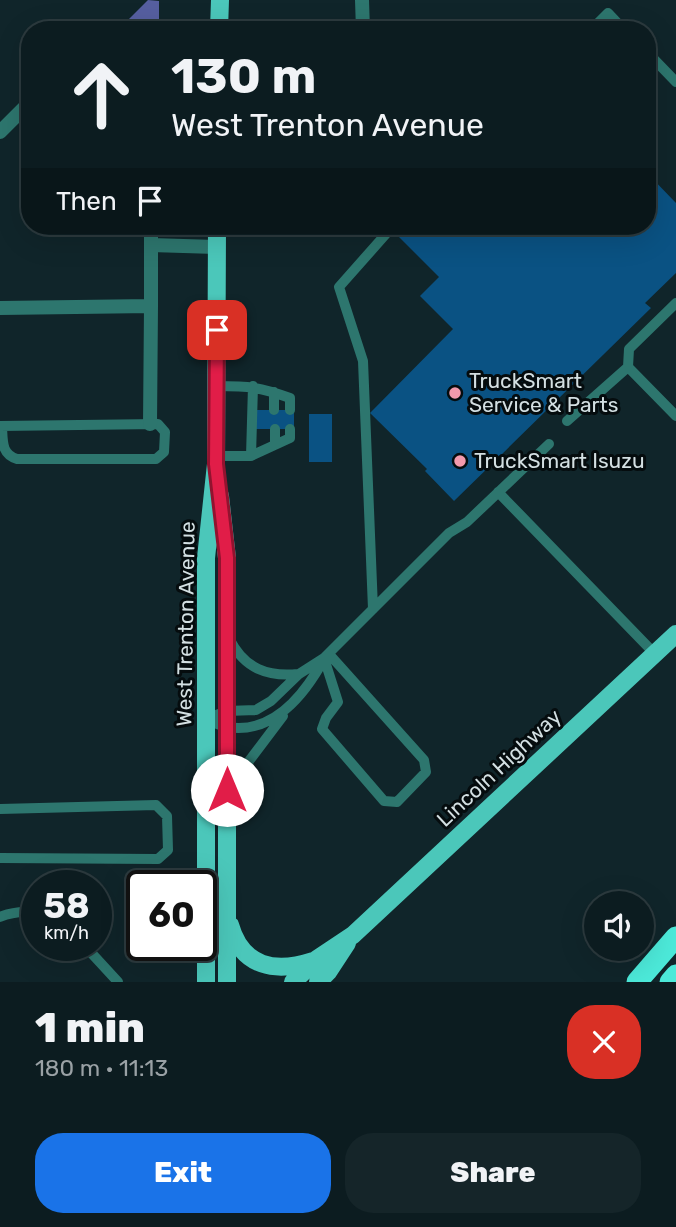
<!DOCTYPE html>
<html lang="en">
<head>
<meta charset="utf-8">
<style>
  :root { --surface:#0c1c20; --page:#152529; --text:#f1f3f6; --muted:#9aa1a5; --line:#2c3a3e; --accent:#1a73e8 }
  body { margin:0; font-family:Rubik,sans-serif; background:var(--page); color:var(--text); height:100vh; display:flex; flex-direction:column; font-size:26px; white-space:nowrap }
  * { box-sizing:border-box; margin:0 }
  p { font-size:23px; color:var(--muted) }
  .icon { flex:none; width:38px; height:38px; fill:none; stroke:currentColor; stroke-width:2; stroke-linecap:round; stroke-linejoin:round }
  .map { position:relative; height:982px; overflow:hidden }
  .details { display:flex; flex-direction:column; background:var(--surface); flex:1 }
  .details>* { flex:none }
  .banner { position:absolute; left:21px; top:21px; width:635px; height:214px; border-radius:28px; box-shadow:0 7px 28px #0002,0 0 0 2px var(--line); background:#0c1c20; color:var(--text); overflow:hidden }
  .buttons { position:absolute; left:584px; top:891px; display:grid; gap:14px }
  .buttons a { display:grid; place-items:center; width:70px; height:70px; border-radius:50%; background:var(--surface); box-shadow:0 7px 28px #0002,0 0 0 2px var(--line); font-size:35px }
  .speed { position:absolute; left:21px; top:870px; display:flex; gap:14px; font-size:35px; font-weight:700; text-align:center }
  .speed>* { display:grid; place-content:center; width:91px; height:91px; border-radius:50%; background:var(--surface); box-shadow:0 7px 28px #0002,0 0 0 2px var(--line); line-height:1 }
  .speed small { font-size:18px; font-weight:400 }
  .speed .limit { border:4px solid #111; border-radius:10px; background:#fff; color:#111 }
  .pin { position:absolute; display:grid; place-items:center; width:60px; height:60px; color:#fff; margin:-30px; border-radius:14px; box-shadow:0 4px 10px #0006 }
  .me { position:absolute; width:77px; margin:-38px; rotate:0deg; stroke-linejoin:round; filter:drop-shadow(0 0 5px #0008) }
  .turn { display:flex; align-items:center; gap:24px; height:147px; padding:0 35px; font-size:32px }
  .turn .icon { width:91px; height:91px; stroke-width:2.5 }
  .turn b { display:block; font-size:49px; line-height:60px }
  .then { display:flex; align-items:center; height:66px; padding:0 35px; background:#0003; gap:14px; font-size:26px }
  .round { display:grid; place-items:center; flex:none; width:74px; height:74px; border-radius:28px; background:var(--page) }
  .head { display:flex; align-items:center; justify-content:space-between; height:119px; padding:0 35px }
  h1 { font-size:42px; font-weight:800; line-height:52px }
  .primary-button { display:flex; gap:14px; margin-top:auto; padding:14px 35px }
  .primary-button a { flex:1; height:80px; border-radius:28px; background:var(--accent); color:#fff; font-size:28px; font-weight:800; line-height:80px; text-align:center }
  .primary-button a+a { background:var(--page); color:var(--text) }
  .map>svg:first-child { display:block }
</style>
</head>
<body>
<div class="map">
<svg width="676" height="982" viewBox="0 0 676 982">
  <rect width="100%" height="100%" fill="#10252a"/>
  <!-- water -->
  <path fill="#565fa0" d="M 148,0 L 159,1 L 159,30 L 118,30 Z"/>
  <!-- building -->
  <path fill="#0a5283" d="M 648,174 L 676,203 L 676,273 L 645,303 L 651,308 L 454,501 L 425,471 L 427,469 L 370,413 L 453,329 L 420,296 L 439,277 L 397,235 L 407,226 L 648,226 Z
    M 254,410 L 294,410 L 294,429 L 254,429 Z
    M 309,414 L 332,414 L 332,462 L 309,462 Z"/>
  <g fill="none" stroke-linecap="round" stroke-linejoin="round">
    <!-- lane -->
    <path stroke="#2d766e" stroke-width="10" d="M 591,30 L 608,13 L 624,30
      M 648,53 L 676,82
      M 628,367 L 676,416
      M 217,386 C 249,386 260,387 290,398 L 290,410
      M 274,392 L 274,410
      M 567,421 L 628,367 L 629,349 L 676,303
      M 0,426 L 158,424 L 165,432 L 164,452 L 156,459 L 17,459 C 1,454 3,441 2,427
      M 275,429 L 275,445
      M 216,456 L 251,456 L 290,438 L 290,429
      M 251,456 L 253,386
      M 498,492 L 655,654
      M 373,609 L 363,361 L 339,287 L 393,226
      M 230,640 C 245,669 268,677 298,674
      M 324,658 L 338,702 L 326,718 L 322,729 L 384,801 L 397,802 L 426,772 L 424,760 L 329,654
      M 206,719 L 227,711 L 256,710 L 271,701 L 299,674 L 324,658 L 449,533 L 467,522 L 549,444
      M 206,719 C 213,722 220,726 227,727 C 273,735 305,694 324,659
      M 232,794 L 240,773 L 283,716
      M 0,809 L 156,805 L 167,816 L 168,850 L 158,859 L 0,858
      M 0,917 C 12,912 24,911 37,913
      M 84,945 L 118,982"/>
    <!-- street -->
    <path stroke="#2d766e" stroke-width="14" d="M 362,0 L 363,30
      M 0,132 L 30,102
      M 172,226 L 217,227
      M 151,245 L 216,247
      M 0,308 L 151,306 L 151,226
      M 150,424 L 151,306"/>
    <!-- primary -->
    <path stroke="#4bc7ba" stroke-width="18" d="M 219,30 L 220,0
      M 220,496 L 227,558 L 227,982
      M 230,925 C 242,968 276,973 313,961
      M 206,982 L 206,558 L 216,464 L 217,226
      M 293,982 L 317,959 L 353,935 L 676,634
      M 318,982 L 328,972 L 347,943"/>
    <!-- highway -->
    <path stroke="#4ce9d9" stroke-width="21" d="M 637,982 L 676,937
      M 670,982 L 676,975"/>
  </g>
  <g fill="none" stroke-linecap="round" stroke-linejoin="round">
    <defs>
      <path id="route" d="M 217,330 L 216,464 L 227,558 L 227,790"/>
    </defs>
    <!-- route casing -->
    <use href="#route" stroke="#92132f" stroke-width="18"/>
    <!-- route -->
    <use href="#route" stroke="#e11d48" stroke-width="12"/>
  </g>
  <!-- markers -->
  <g fill="#f29aad" stroke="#050c0e" stroke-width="2.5">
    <circle cx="455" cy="393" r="7"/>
    <circle cx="460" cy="461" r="7"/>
  </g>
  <g text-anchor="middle" stroke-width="6" stroke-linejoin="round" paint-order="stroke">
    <!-- poi labels -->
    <g font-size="21" fill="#d3dfe2" stroke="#050c0e" text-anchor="start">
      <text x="469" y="388">TruckSmart<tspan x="469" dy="24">Service &amp; Parts</tspan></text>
      <text x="474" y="468">TruckSmart Isuzu</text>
    </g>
    <!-- street labels -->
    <g font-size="21" fill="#d3dfe2" stroke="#050c0e">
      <text transform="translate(186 624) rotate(-89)" y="7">West Trenton Avenue</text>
      <text transform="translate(499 768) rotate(-43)" y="7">Lincoln Highway</text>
    </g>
  </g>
</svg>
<div class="buttons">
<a><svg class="icon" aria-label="sound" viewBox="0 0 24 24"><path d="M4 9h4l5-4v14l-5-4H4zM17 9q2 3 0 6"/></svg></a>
</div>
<div class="speed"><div>58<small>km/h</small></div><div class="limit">60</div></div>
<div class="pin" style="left:217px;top:330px;background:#d93025"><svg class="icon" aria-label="arrive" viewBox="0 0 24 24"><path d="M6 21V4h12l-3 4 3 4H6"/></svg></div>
<svg class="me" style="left:227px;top:790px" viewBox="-20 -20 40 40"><circle r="19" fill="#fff"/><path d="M0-13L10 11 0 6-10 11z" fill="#e11d48"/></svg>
<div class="banner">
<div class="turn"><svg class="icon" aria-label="ahead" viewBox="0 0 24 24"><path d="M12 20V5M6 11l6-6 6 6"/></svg><div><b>130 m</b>West Trenton Avenue</div></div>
<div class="then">Then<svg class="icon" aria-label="arrive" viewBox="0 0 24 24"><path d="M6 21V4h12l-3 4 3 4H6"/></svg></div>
</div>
</div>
<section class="details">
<div class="head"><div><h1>1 min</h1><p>180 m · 11:13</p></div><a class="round" style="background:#d93025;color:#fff"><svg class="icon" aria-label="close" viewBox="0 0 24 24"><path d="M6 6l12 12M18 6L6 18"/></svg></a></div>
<div class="primary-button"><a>Exit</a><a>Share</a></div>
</section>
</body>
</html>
